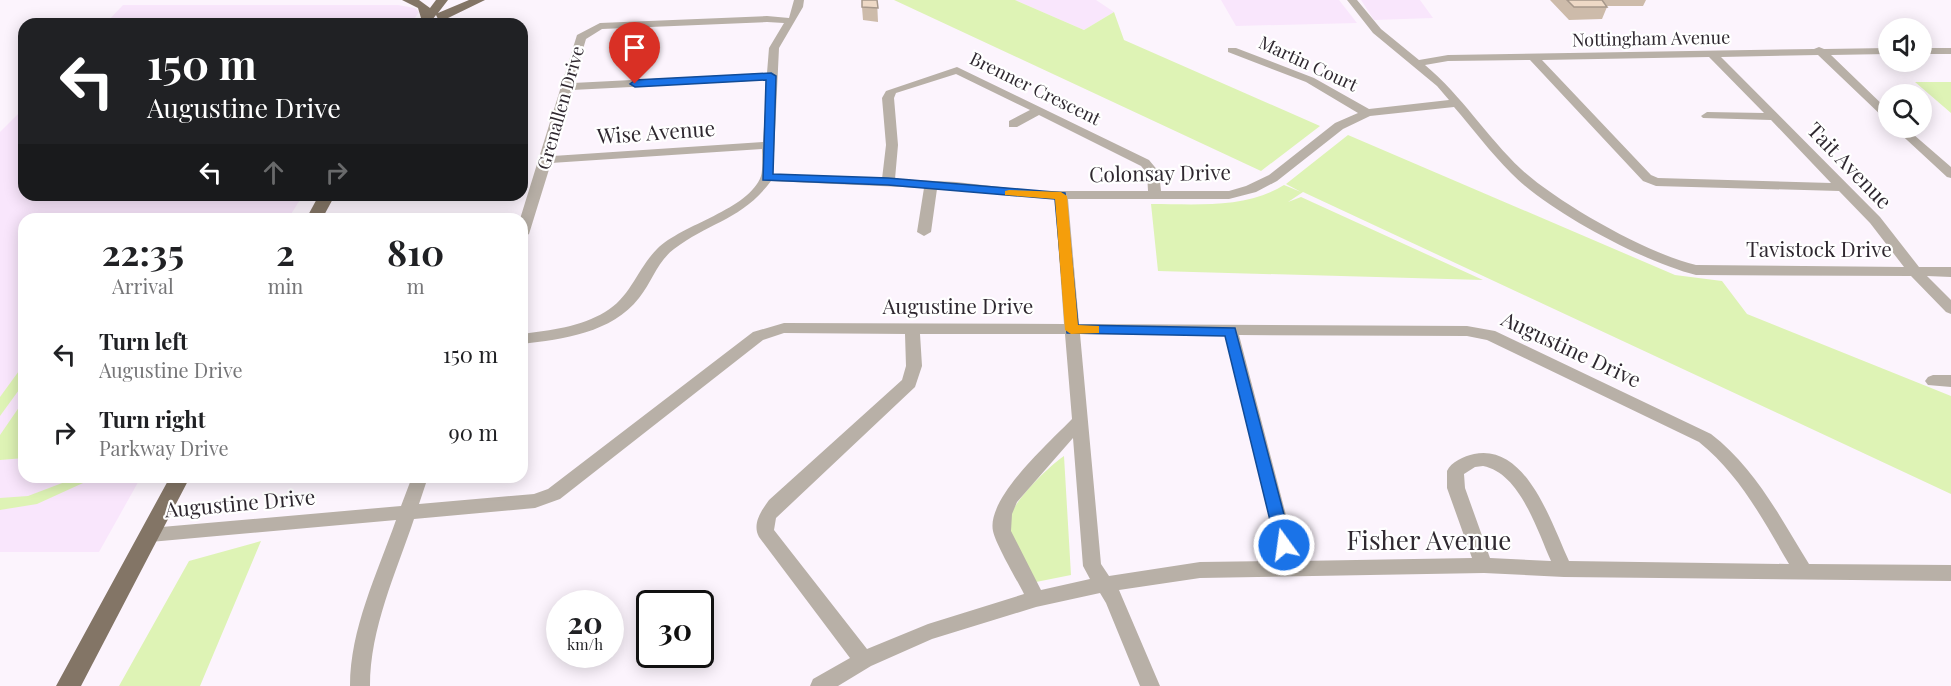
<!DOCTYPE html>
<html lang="en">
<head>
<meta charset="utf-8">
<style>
  :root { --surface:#fff; --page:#f2f2f2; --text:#202124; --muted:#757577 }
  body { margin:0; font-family:"Playfair Display",serif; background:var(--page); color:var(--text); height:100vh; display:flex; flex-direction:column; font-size:22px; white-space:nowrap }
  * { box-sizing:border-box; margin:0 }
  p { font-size:20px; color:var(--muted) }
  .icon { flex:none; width:33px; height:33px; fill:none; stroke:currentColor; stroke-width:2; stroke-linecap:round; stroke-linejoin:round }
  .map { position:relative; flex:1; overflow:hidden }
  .details { position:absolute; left:18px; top:213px; width:510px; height:270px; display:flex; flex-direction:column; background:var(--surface); border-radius:18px; box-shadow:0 3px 15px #0003 }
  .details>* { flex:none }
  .banner { position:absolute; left:18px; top:18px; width:510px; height:183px; border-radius:18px; box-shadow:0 3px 15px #0003; background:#202124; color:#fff; overflow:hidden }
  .buttons { position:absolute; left:1878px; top:18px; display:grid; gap:12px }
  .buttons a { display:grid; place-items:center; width:54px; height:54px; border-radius:50%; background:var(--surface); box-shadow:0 3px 15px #0003; font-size:30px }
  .speed { position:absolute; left:546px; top:590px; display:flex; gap:12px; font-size:30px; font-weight:700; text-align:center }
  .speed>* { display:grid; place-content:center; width:78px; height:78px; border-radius:50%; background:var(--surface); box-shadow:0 3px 15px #0003; line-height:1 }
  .speed small { font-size:15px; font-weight:400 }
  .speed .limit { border:3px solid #111; border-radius:9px; background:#fff; color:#111 }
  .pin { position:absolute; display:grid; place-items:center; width:51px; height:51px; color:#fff; margin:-62px -26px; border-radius:50% 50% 50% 0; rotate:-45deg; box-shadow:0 0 6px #0007 }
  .pin .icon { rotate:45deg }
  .me { position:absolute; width:66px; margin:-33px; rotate:346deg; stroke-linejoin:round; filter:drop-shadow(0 0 4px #0008) }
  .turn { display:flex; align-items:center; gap:21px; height:126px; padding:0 30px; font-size:27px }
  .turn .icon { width:78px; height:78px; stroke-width:2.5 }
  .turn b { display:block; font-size:42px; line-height:51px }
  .lanes { display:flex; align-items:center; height:57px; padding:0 30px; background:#0003; justify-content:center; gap:30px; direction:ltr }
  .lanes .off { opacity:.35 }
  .eta { display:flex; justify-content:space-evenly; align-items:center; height:102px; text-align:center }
  .eta b { font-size:36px; font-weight:700; line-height:42px }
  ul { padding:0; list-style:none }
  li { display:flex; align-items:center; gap:18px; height:78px; padding:0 30px }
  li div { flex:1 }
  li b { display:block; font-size:22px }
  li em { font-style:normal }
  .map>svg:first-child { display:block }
</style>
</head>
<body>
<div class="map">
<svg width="1951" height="686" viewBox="0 0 1951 686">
  <rect width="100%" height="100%" fill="#fcf4fd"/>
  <!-- built -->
  <path fill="#f9e6fc" d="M 1015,0 L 1096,0 L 1114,12 L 1084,30 Z
    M 1221,0 L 1339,0 L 1357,23 L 1236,26 Z
    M 1361,0 L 1420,0 L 1433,18 L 1374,20 Z
    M 123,5 L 398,5 L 415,8 L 419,12 L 411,24 L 105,24 Z
    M 24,108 L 24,195 L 303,195 L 288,219 L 24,219 L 24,477 L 141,477 L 99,552 L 0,552 L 0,132 Z"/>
  <!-- green -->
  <path fill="#def3b5" d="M 894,0 L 1015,0 L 1084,30 L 1114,12 L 1124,40 L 1320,126 L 1261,171 Z
    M 1915,82 L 1951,82 L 1951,113 Z
    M 1348,135 L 1675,275 L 1722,281 L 1747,314 L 1951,396 L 1951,494 L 1303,192 L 1288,202 L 1301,197 L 1483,280 L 1158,271 L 1151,204 C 1195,204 1246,209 1284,185 L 1301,192 L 1286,184 Z
    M 24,364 L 24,383 L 0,416 L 0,397 Z
    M 24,400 L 24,458 L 0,460 L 0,435 Z
    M 1064,456 L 1071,575 L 1036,582 C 1027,565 1013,546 1008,527 C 1004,509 1049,466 1064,456 Z
    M 78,477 L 113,477 L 94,478 L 37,504 L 0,510 L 0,498 L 28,496 Z
    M 261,541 L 200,686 L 119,686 L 189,561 Z"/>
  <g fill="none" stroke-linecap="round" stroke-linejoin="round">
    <!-- minor -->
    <path fill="#b8b0a7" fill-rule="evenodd" d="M 794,0 L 804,0 L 803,7 L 779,48 L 773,174 L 882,179 L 886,145 L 882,98 L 886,91 L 957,67 L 1149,160 L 1159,172 L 1161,191 L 1229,191 L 1246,186 L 1269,175 L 1335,123 L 1358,113 L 1306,82 L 1228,52 L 1228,48 L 1236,48 L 1314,78 L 1369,109 L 1449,100 L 1437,86 L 1373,33 L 1347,0 L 1357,0 L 1381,29 L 1419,60 L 1448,55 L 1814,49 L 1819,47 L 1824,49 L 1888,48 L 1888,54 L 1831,55 L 1888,110 L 1888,120 L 1884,118 L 1818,55 L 1721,57 L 1880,217 L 1919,267 L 1951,267 L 1951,277 L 1927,276 L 1951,300 L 1951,314 L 1946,312 L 1911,276 L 1696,275 C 1644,262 1549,212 1511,173 C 1491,153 1473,129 1454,107 L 1370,116 L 1343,129 L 1277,181 L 1256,192 L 1229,199 L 1068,199 L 1079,324 L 1467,326 L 1495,331 L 1711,434 C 1755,468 1780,517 1809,564 L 1951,565 L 1951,581 L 1564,577 L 1484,573 L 1200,578 L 1119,590 L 1160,686 L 1140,686 L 1106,603 L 1100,593 L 1036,607 L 932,639 L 871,666 L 838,686 L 810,686 L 813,679 L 850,658 L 759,537 C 752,524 761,511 769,500 L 902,380 L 906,366 L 905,334 L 784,333 L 763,340 L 560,499 L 535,508 L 414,519 C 396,573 370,628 370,686 L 350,686 C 350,629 377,574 396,520 L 150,542 L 144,540 L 141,535 L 144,530 L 150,528 L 401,506 L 412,477 L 428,477 L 419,504 L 534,494 L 548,489 L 753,332 L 784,323 L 1064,324 L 1055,199 L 937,189 L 931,232 L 924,236 L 917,232 L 924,188 L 771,181 C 742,220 709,222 674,249 C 657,262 652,282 639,298 C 612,333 563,339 522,344 L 522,334 C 551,330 580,327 605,312 C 631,297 637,269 657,249 C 682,224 749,210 761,176 C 763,169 762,157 762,149 L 551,163 L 529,234 L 522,238 L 520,219 L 577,35 L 600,23 L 767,16 L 789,18 ZM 767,22 L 784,23 L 769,48 L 767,73 L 573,83 L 586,39 L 602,29 ZM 1709,57 L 1764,113 L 1707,112 L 1701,116 L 1703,118 L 1771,120 L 1831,183 L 1658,178 L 1651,175 L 1542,60 ZM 1530,60 L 1643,181 L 1656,186 L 1839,191 L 1870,223 L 1904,267 L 1696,265 C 1648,254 1558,203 1521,169 C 1487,137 1462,96 1425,65 L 1448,61 ZM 956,74 L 1030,110 L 1009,121 L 1009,127 L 1017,127 L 1039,115 L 1141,166 L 1147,173 L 1148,191 L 1037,191 L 956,182 L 895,179 L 898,145 L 894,98 L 896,93 ZM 767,80 L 763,142 L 553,156 L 572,90 ZM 920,334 L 1065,334 L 1072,419 C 1050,442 986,498 993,531 C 996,545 1017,580 1024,594 L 928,624 L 867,649 L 774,530 L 776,518 L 915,387 L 922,366 ZM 1080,334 L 1225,335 L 1280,561 L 1200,562 L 1109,576 L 1101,564 ZM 1239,335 L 1467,336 L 1487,340 L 1699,442 C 1740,475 1763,520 1789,564 L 1569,561 C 1552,525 1527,443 1474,454 C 1464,456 1451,462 1447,471 L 1447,488 L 1472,558 L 1298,561 ZM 1073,438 L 1083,566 L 1090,579 L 1041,590 L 1011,531 L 1012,514 L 1017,502 ZM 1483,466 C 1520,473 1537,530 1551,561 L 1490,558 L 1465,488 L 1464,474 L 1475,467 Z
      M 1922,48 L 1951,48 L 1951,54 L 1922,54 Z
      M 1894,128 L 1906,128 L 1951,167 L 1951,178 L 1947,177 Z
      M 1933,375 L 1951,375 L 1951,387 L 1928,385 L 1925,381 L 1928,377 Z"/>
    <!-- major -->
    <path fill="#837566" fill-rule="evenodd" d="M 402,0 L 419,0 L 430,8 L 436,0 L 448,0 L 438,13 L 469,0 L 485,0 L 446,19 L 438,19 L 436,15 L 429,24 L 417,24 L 421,18 L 418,8 Z
      M 319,195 L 335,195 L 322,219 L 306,219 Z
      M 170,477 L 190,477 L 81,686 L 56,686 Z"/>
  </g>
  <!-- wall -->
  <path fill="#cdbbaa" d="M 877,0 L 878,22 L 863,20 L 862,7 Z
    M 1550,0 L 1646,0 L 1643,6 L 1606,6 L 1607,7 L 1602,19 L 1569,20 Z"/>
  <!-- building -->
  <path fill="#eed9c6" stroke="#a7988b" stroke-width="1.5" d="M 862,0 L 877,0 L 878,8 L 862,7 Z
    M 1567,0 L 1602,0 L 1607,7 L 1574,7 Z"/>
  <!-- route -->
  <path fill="#1a73e8" stroke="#114b97" stroke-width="1.5" d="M 771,73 L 776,76 L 773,174 L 888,178 L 1065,193 L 1078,325 L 1235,328 L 1292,545 L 1290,550 L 1279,550 L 1276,545 L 1225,336 L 1067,333 L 1055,199 L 888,185 L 763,180 L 766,80 L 635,87 L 630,84 L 635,80 Z"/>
  <!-- slow -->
  <path fill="#f59e0b" d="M 1009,190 L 1061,192 L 1067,196 L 1078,325 L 1099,326 L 1099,333 L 1071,334 L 1065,330 L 1055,199 L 1005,195 L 1005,191 Z"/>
  <g text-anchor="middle" stroke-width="4.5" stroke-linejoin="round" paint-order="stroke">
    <!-- far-street labels -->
    <g font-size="18" fill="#2f2830" stroke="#fff">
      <text transform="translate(1651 39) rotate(-1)" y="6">Nottingham Avenue</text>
      <text transform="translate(1308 64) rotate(25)" y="6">Martin Court</text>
      <text transform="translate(1035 89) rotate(26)" y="6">Brenner Crescent</text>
      <text transform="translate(561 108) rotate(-74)" y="6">Grenallen Drive</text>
    </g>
    <!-- street labels -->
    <g font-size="21" fill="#2f2830" stroke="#fff">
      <text transform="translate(656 133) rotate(-4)" y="7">Wise Avenue</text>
      <text transform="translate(1849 166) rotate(46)" y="7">Tait Avenue</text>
      <text transform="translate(1160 174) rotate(-1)" y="7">Colonsay Drive</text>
      <text x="1819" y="257">Tavistock Drive</text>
      <text x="958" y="314">Augustine Drive</text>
      <text transform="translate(1571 350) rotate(25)" y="7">Augustine Drive</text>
      <text transform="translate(240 504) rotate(-5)" y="7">Augustine Drive</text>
    </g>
    <!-- near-street labels -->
    <g font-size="26" fill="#2f2830" stroke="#fff">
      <text x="1429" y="550">Fisher Avenue</text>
    </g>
  </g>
</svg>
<div class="buttons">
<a><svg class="icon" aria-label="sound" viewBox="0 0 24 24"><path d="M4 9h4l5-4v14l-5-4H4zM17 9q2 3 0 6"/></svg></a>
<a><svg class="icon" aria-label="search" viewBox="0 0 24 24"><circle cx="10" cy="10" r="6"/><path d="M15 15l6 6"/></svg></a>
</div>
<div class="speed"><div>20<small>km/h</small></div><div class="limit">30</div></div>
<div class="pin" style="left:635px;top:84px;background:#d93025"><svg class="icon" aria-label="arrive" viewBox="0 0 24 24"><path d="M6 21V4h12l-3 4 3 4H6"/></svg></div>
<svg class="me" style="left:1284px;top:545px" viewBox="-20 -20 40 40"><circle r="17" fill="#1a73e8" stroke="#fff" stroke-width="3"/><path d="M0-11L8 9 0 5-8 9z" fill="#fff"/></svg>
<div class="banner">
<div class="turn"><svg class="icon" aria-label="left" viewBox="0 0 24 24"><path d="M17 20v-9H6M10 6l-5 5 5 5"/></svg><div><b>150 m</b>Augustine Drive</div></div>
<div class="lanes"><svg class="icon" aria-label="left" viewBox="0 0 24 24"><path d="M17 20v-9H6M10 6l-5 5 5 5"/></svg><svg class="icon off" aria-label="ahead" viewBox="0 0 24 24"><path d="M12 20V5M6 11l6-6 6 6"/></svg><svg class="icon off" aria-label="right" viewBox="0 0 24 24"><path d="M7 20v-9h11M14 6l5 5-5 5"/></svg></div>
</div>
<section class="details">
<div class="eta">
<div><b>22:35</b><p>Arrival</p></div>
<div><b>2</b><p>min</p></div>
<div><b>810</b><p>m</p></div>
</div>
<ul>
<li><svg class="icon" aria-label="left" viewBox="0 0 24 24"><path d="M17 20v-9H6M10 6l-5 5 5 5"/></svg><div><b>Turn left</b><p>Augustine Drive</p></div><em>150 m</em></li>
<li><svg class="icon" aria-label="right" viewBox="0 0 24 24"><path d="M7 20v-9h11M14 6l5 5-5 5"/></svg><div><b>Turn right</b><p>Parkway Drive</p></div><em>90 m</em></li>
</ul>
</section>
</div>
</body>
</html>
